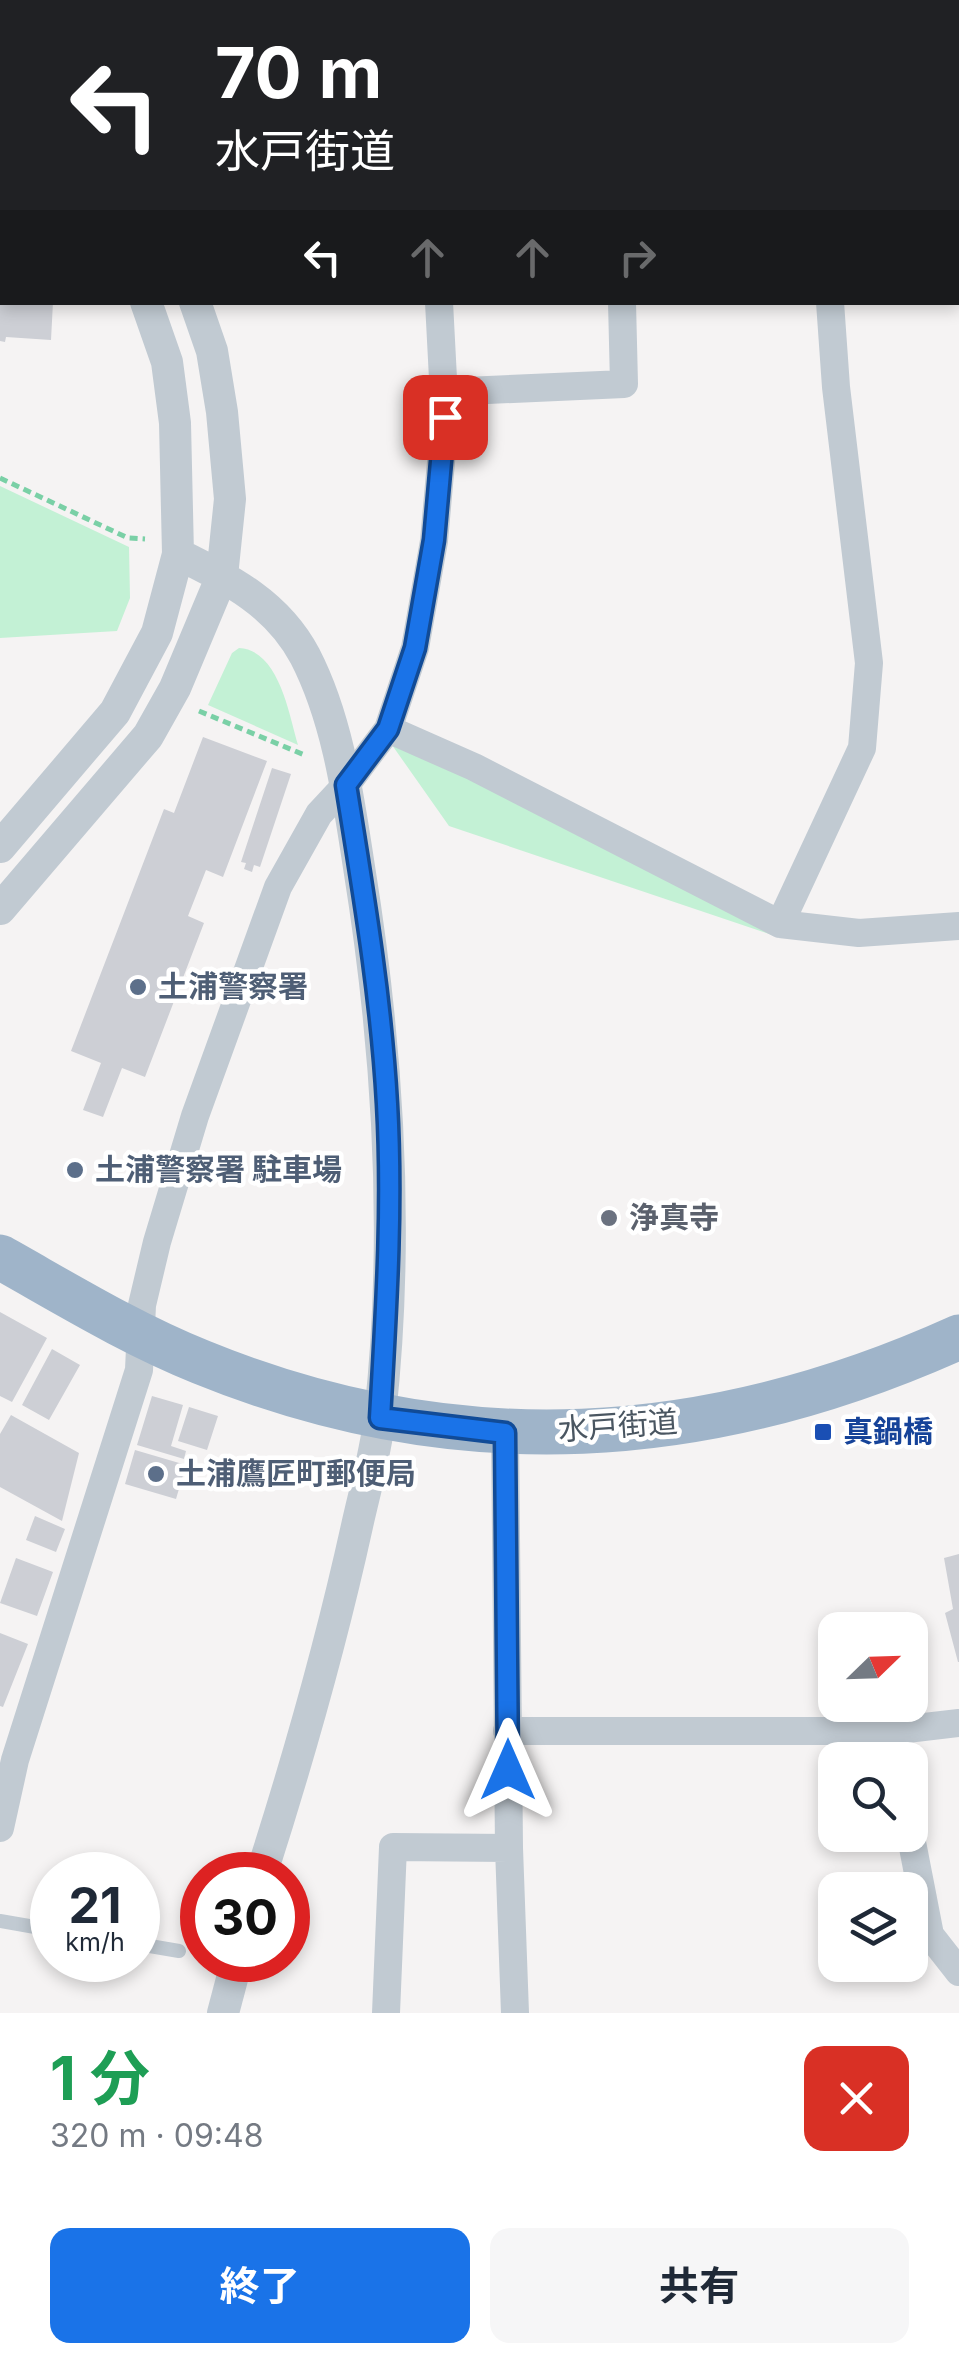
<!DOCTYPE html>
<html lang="ja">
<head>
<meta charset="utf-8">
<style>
  :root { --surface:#fff; --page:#f6f6f7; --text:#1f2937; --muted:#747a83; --accent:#1a73e8 }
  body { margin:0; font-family:Inter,"Noto Sans JP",sans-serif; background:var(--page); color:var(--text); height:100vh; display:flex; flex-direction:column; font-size:38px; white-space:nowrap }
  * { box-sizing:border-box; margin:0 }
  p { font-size:32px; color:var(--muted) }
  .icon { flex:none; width:55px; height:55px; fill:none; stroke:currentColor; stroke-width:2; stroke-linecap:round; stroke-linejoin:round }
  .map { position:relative; height:2013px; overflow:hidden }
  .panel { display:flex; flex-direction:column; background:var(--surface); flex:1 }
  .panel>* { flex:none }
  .banner { position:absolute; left:0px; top:0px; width:960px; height:305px; box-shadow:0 5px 15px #0003; background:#202124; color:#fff; overflow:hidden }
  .needle { width:65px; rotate:67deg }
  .buttons { position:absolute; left:818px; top:1612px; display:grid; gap:20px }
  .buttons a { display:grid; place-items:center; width:110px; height:110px; border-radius:20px; background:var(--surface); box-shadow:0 5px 15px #0003; font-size:50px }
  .speed { position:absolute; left:30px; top:1852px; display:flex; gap:20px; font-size:50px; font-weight:700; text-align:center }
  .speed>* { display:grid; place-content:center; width:130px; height:130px; border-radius:50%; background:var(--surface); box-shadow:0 5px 15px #0003; line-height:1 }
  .speed small { font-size:25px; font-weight:400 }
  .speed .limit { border:15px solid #d22; background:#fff; color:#111 }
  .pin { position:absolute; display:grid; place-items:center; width:85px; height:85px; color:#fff; margin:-42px; border-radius:20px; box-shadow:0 5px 15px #0006 }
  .me { position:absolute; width:110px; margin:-55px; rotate:0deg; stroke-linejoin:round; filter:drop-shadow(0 0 8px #0008) }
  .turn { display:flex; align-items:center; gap:35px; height:210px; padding:0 50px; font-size:45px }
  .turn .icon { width:130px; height:130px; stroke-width:2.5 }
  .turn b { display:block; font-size:70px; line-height:85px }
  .lanes { display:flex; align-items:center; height:95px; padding:0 50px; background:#0003; justify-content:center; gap:50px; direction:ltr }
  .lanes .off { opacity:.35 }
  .round { display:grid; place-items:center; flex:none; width:105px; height:105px; border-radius:20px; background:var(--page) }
  .overview { display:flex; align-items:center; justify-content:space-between; height:170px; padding:0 50px }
  h1 { font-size:60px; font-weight:700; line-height:75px; color:#1e9e55 }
  .primary-button { display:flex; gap:20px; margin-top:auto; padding:20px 50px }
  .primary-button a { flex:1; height:115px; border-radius:20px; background:var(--accent); color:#fff; font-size:40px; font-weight:700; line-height:115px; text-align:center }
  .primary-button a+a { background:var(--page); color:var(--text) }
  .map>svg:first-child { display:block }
</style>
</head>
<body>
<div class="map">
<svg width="959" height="2013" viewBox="0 0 959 2013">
  <rect width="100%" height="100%" fill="#f5f3f3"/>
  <!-- education -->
  <path fill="#e6e4e5" d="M 127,0 L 711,0 L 713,2 L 128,2 Z"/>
  <!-- green -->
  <path fill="#c3f1d5" d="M 0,486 L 129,547 L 130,598 L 117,631 L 0,638 Z
    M 239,648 C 279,650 289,714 298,745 L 208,705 L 232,653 Z
    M 392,745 L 468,777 L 775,936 L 449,826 Z"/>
  <!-- building -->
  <path fill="#cdcfd5" d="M 0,302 L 53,302 L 51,340 L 6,337 L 5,342 L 0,341 Z
    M 203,737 L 267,761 L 223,877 L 206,870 L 188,916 L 204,923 L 145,1077 L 122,1068 L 103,1117 L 83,1110 L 101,1063 L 71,1051 L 164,809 L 174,813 Z
    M 272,768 L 291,774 L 260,867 L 254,865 L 252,872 L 244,869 L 246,863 L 241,862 Z
    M 0,1312 L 47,1338 L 12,1402 L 0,1396 Z
    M 52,1349 L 80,1365 L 49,1420 L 22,1405 Z
    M 152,1396 L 183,1405 L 171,1446 L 186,1451 L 184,1459 L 137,1445 Z
    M 189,1407 L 218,1416 L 207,1450 L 178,1441 Z
    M 11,1415 L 79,1453 L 62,1521 L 0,1487 L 0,1434 Z
    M 135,1450 L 186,1465 L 176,1499 L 125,1484 Z
    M 35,1516 L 65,1529 L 56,1552 L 26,1540 Z
    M 959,1554 L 959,1662 L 958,1662 L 945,1613 L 953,1609 L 944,1558 Z
    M 16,1558 L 53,1572 L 37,1616 L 0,1603 Z
    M 0,1633 L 28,1644 L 3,1707 L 0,1706 Z"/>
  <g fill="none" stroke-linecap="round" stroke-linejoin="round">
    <!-- path -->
    <path stroke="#7ad0a6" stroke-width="5" stroke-dasharray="8 5" stroke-linecap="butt" d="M 0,478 L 128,538 L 145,539
      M 199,711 L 307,756"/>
    <!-- service -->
    <path stroke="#c1cad2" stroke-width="14" d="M 0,1921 L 52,1930
      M 138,1944 L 179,1951"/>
    <!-- minor -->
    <path stroke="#c1cad2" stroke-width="28" d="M 734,0 L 736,2
      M 944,0 L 944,2
      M 808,2 L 812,0
      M 958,144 L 959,161
      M 443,392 L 624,384 L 622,302
      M 388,729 L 474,767 L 780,924 L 859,933 L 959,926
      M 780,924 L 862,748 L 869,663 L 836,387 L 830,302
      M 505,1433 L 509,1848 L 515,2013
      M 507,1731 L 890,1731 L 896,1760
      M 890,1731 L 959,1723
      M 0,1828 L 15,1760 L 139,1370 L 142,1305 L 157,1242 L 195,1116 L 278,887 L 319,814 L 346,785 L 388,729 L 415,648 L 434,541 L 445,417 L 439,302
      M 910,1832 L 930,1935 L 959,1972
      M 386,2013 L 393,1847 L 509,1848"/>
    <!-- tertiary -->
    <path stroke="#c1cad2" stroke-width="32" d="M 41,0 L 42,2
      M 89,0 L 90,2
      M 0,123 L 2,123
      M 178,554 C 230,580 277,603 305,656 C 338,720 348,796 359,867 C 388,1047 400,1233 380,1415 C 376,1452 365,1490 357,1526 C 331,1644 298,1760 261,1875
      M 0,847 L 115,712 L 157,633 L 178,554 L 175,423 L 167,362 L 146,302
      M 0,909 L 148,736 L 175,688 L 222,576 L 230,499 L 222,412 L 212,351 L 195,302
      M 223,2013 L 237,1960"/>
    <!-- trunk -->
    <path stroke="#9fb4c9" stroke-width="45" d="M 0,1257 C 66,1294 131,1334 201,1362 C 458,1467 709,1450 959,1337"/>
  </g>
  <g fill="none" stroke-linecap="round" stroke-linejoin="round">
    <defs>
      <path id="route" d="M 445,417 L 434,540 L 415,648 L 388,729 L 346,785 C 363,891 381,996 387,1104 C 393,1208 386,1313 380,1418 L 505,1433 L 508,1770"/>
    </defs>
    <!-- route casing -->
    <use href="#route" stroke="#114b97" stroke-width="25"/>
    <!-- route -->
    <use href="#route" stroke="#1a73e8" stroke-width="18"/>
  </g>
  <!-- markers -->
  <g fill="#5c6f8a" stroke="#fff" stroke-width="4">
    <circle cx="138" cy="987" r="10"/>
    <circle cx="75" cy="1170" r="10"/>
    <circle cx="156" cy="1474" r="10"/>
  </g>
  <circle fill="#6b7280" stroke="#fff" stroke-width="4" cx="609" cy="1218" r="10"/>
  <rect fill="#1a4fb4" stroke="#fff" stroke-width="4" x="813" y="1422" width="20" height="20" rx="5"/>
  <g text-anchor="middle" stroke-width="9" stroke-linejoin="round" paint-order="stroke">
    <!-- service labels -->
    <g font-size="30" font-weight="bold" fill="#4e5e75" stroke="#fff" text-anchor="start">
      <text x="158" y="997">土浦警察署</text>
      <text x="95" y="1180">土浦警察署 駐車場</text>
      <text x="176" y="1484">土浦鷹匠町郵便局</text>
    </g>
    <!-- worship labels -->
    <g font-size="30" font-weight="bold" fill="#5b616d" stroke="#fff" text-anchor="start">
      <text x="629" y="1228">浄真寺</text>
    </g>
    <!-- street labels -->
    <g font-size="30" fill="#4a5661" stroke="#fff">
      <text transform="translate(618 1426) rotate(-4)" y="10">水戸街道</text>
    </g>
    <!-- transit labels -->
    <g font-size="30" font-weight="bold" fill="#164399" stroke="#fff" text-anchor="start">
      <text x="843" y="1442">真鍋橋</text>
    </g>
  </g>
</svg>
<div class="buttons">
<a><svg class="needle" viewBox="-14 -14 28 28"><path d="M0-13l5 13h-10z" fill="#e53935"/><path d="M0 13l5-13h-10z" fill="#747a83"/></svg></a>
<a><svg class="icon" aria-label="search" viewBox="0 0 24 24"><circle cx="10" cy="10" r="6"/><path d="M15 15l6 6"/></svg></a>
<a><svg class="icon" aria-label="layers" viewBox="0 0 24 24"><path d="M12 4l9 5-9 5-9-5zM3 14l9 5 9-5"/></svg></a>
</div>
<div class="speed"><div>21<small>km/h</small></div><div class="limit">30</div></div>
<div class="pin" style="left:445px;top:417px;background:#d93025"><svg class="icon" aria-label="arrive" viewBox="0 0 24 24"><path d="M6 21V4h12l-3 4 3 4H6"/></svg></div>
<svg class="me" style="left:508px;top:1770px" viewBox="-20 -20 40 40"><path d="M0-17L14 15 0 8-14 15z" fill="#1a73e8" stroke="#fff" stroke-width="4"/></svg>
<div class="banner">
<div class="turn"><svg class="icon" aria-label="left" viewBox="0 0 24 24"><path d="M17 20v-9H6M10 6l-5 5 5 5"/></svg><div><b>70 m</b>水戸街道</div></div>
<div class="lanes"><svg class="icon" aria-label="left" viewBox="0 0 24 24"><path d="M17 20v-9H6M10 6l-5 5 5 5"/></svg><svg class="icon off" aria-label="ahead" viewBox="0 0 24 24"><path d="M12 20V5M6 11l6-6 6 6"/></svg><svg class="icon off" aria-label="ahead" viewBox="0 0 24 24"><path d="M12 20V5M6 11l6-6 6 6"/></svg><svg class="icon off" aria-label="right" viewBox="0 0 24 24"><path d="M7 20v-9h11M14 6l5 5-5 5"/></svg></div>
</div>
</div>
<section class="panel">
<div class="overview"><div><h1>1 分</h1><p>320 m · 09:48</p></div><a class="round" style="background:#d93025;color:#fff"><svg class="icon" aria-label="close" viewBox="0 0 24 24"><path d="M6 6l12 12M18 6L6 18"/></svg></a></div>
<div class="primary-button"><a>終了</a><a>共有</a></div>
</section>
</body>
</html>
